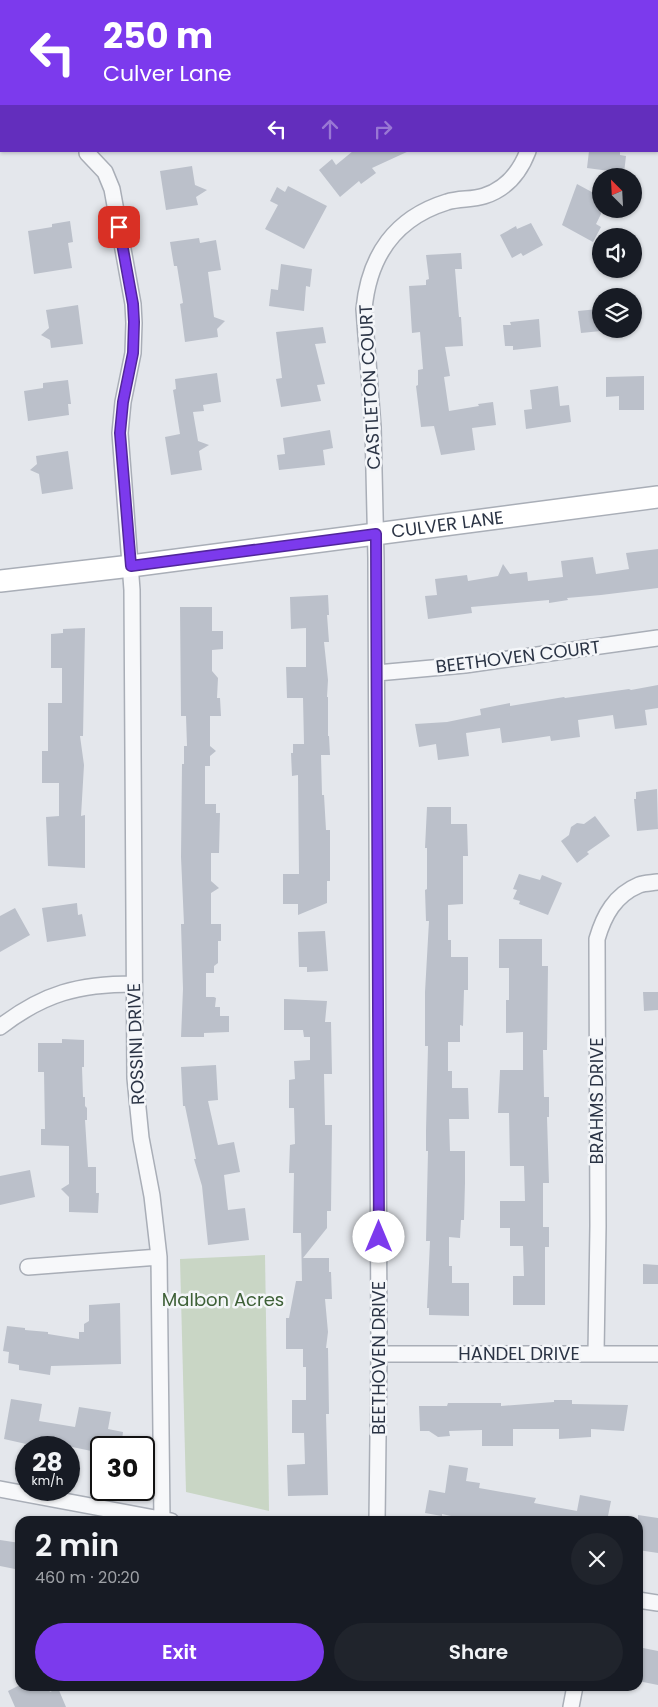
<!DOCTYPE html>
<html lang="en">
<head>
<meta charset="utf-8">
<style>
  :root { --surface:#171b24; --page:#20242c; --text:#f1f3f6; --muted:#9ea1a6; --accent:#7c3aed }
  body { margin:0; font-family:Poppins,sans-serif; background:var(--page); color:var(--text); height:100vh; display:flex; flex-direction:column; font-size:19px; white-space:nowrap }
  * { box-sizing:border-box; margin:0 }
  p { font-size:16px; color:var(--muted) }
  .icon { flex:none; width:28px; height:28px; fill:none; stroke:currentColor; stroke-width:2; stroke-linecap:round; stroke-linejoin:round }
  .map { position:relative; flex:1; overflow:hidden }
  .sheet { position:absolute; left:15px; top:1516px; width:628px; height:175px; display:flex; flex-direction:column; background:var(--surface); border-radius:15px; box-shadow:0 1px 4px #0004 }
  .sheet>* { flex:none }
  .guide { position:absolute; left:0px; top:0px; width:659px; height:152px; box-shadow:0 1px 4px #0004; background:#7c3aed; color:#fff; overflow:hidden }
  .needle { width:32px; rotate:336deg }
  .fabs { position:absolute; left:592px; top:168px; display:grid; gap:10px }
  .fabs a { display:grid; place-items:center; width:50px; height:50px; border-radius:50%; background:var(--surface); box-shadow:0 1px 4px #0004; font-size:25px }
  .speed { position:absolute; left:15px; top:1436px; display:flex; gap:10px; font-size:25px; font-weight:700; text-align:center }
  .speed>* { display:grid; place-content:center; width:65px; height:65px; border-radius:50%; background:var(--surface); box-shadow:0 1px 4px #0004; line-height:1 }
  .speed small { font-size:12px; font-weight:400 }
  .speed .limit { border:2px solid #111; border-radius:8px; background:#fff; color:#111 }
  .pin { position:absolute; display:grid; place-items:center; width:42px; height:42px; color:#fff; margin:-21px; border-radius:10px; box-shadow:0 2px 8px #0006 }
  .me { position:absolute; width:55px; margin:-28px; rotate:0deg; stroke-linejoin:round; filter:drop-shadow(0 0 4px #0008) }
  .turn { display:flex; align-items:center; gap:18px; height:105px; padding:0 20px; font-size:22px }
  .turn .icon { width:65px; height:65px; stroke-width:2.5 }
  .turn b { display:block; font-size:35px; line-height:42px }
  .lanes { display:flex; align-items:center; height:48px; padding:0 20px; background:#0003; justify-content:center; gap:25px; direction:ltr }
  .lanes .off { opacity:.35 }
  .round { display:grid; place-items:center; flex:none; width:52px; height:52px; border-radius:26px; background:var(--page) }
  .headline { display:flex; align-items:center; justify-content:space-between; height:85px; padding:0 20px }
  h1 { font-size:30px; font-weight:600; line-height:38px }
  .button { display:flex; gap:10px; margin-top:auto; padding:10px 20px }
  .button a { flex:1; height:58px; border-radius:30px; background:var(--accent); color:#fff; font-size:20px; font-weight:600; line-height:58px; text-align:center }
  .button a+a { background:var(--page); color:var(--text) }
  .map>svg:first-child { display:block }
</style>
</head>
<body>
<div class="map">
<svg width="658" height="1707" viewBox="0 0 658 1707">
  <rect width="100%" height="100%" fill="#e4e7ec"/>
  <!-- green -->
  <path fill="#c9d6c5" d="M 265,1255 L 269,1511 L 186,1492 L 180,1259 Z"/>
  <!-- building -->
  <path fill="#bbc0ca" d="M 353,151 L 409,151 L 372,168 L 376,173 L 361,184 L 359,181 L 340,197 L 319,170 L 332,159 L 336,165 Z
    M 589,151 L 620,151 L 620,155 L 626,156 L 624,173 L 587,168 Z
    M 192,166 L 195,185 L 207,190 L 196,197 L 198,205 L 166,210 L 160,171 Z
    M 577,184 L 601,197 L 601,214 L 596,224 L 601,227 L 593,242 L 562,225 Z
    M 288,186 L 327,206 L 304,249 L 265,229 L 278,205 L 270,201 L 277,187 L 285,192 Z
    M 70,221 L 73,242 L 68,243 L 72,268 L 34,274 L 28,231 L 52,227 L 52,224 Z
    M 531,223 L 543,245 L 523,256 L 521,253 L 512,258 L 500,235 L 516,226 L 517,229 Z
    M 199,238 L 200,243 L 216,240 L 221,270 L 208,272 L 214,317 L 225,321 L 217,329 L 218,337 L 185,342 L 180,304 L 183,303 L 177,266 L 174,266 L 170,242 Z
    M 461,253 L 462,269 L 455,269 L 459,317 L 461,317 L 463,346 L 445,347 L 450,376 L 444,377 L 449,411 L 479,406 L 478,404 L 493,402 L 496,425 L 472,428 L 475,450 L 441,455 L 434,426 L 421,427 L 416,386 L 418,385 L 418,370 L 423,369 L 420,332 L 412,333 L 409,286 L 426,285 L 426,280 L 429,279 L 426,255 Z
    M 281,264 L 312,269 L 310,287 L 306,286 L 304,311 L 269,306 L 271,289 L 278,290 Z
    M 78,305 L 83,344 L 51,348 L 50,340 L 41,335 L 49,328 L 46,310 Z
    M 598,309 L 601,331 L 581,333 L 578,311 Z
    M 539,319 L 541,347 L 513,350 L 513,346 L 505,346 L 503,325 L 511,325 L 510,322 Z
    M 323,327 L 326,343 L 315,344 L 325,384 L 317,385 L 321,401 L 281,407 L 276,379 L 282,378 L 276,332 Z
    M 217,373 L 221,402 L 203,405 L 204,411 L 193,412 L 198,441 L 209,445 L 199,451 L 202,470 L 171,475 L 165,437 L 180,434 L 173,390 L 176,389 L 175,379 Z
    M 644,376 L 644,410 L 619,410 L 619,396 L 606,397 L 606,377 Z
    M 68,380 L 71,404 L 68,404 L 69,415 L 28,421 L 24,391 L 43,388 L 43,383 Z
    M 558,386 L 560,406 L 569,405 L 571,422 L 526,429 L 524,410 L 532,409 L 530,390 Z
    M 330,430 L 333,448 L 323,450 L 325,465 L 279,470 L 277,455 L 285,454 L 283,438 Z
    M 68,451 L 73,489 L 42,494 L 39,474 L 30,470 L 37,464 L 36,456 Z
    M 658,549 L 658,588 L 601,595 L 567,598 L 568,600 L 549,603 L 549,600 L 471,607 L 472,613 L 428,619 L 425,596 L 437,595 L 435,579 L 467,575 L 468,581 L 498,576 L 503,564 L 510,574 L 527,572 L 528,581 L 563,577 L 561,561 L 593,557 L 596,574 L 629,569 L 626,553 Z
    M 328,595 L 329,615 L 327,615 L 329,642 L 324,642 L 328,680 L 327,697 L 328,697 L 328,736 L 329,736 L 330,755 L 321,755 L 322,795 L 324,795 L 326,830 L 330,830 L 330,881 L 327,881 L 327,903 L 298,915 L 298,904 L 283,904 L 283,874 L 299,874 L 298,775 L 292,776 L 291,753 L 293,753 L 293,744 L 304,744 L 303,698 L 287,698 L 286,667 L 306,667 L 306,628 L 291,629 L 290,597 Z
    M 180,607 L 212,607 L 212,631 L 223,631 L 223,649 L 212,650 L 212,671 L 218,678 L 217,698 L 220,698 L 221,716 L 210,716 L 210,746 L 216,751 L 210,756 L 210,766 L 205,766 L 205,804 L 216,804 L 216,813 L 220,813 L 219,853 L 211,853 L 211,881 L 219,888 L 211,893 L 211,924 L 221,924 L 221,941 L 218,941 L 218,963 L 214,966 L 214,973 L 206,973 L 206,997 L 214,997 L 216,998 L 215,1007 L 220,1007 L 220,1016 L 229,1016 L 229,1032 L 204,1033 L 204,1037 L 181,1037 L 183,989 L 181,924 L 184,924 L 181,857 L 182,764 L 184,764 L 184,746 L 187,746 L 186,716 L 181,716 Z
    M 85,628 L 83,736 L 80,736 L 84,765 L 81,816 L 85,815 L 85,868 L 48,866 L 46,817 L 59,816 L 59,783 L 42,783 L 42,751 L 48,751 L 48,703 L 62,703 L 62,668 L 51,668 L 51,634 L 63,633 L 63,629 Z
    M 658,685 L 658,708 L 645,710 L 647,725 L 615,729 L 613,715 L 578,720 L 580,737 L 551,741 L 550,736 L 502,743 L 500,728 L 466,733 L 469,756 L 438,760 L 436,744 L 419,747 L 415,724 L 447,722 L 481,715 L 480,709 L 510,703 L 510,706 L 564,697 L 565,698 L 629,689 L 631,690 Z
    M 657,789 L 658,829 L 637,831 L 634,799 L 636,799 L 636,792 Z
    M 427,807 L 451,807 L 451,824 L 467,824 L 468,856 L 463,856 L 463,904 L 448,905 L 448,940 L 451,940 L 451,957 L 468,957 L 468,990 L 464,990 L 463,1026 L 460,1025 L 460,1042 L 448,1042 L 448,1071 L 452,1071 L 452,1088 L 468,1088 L 469,1119 L 449,1119 L 450,1151 L 465,1151 L 465,1183 L 464,1220 L 461,1220 L 460,1238 L 449,1237 L 449,1266 L 452,1266 L 452,1283 L 469,1283 L 469,1316 L 429,1315 L 429,1308 L 427,1308 L 430,1241 L 426,1241 L 428,1151 L 426,1151 L 426,1131 L 428,1046 L 425,1046 L 425,992 L 429,921 L 426,921 L 425,890 L 427,889 L 427,848 L 425,848 Z
    M 595,816 L 610,836 L 587,852 L 589,854 L 577,863 L 561,841 L 569,835 L 571,827 L 577,823 L 584,824 Z
    M 519,874 L 540,880 L 542,875 L 562,883 L 548,915 L 519,904 L 520,901 L 513,899 L 517,890 L 513,889 Z
    M 77,903 L 78,915 L 82,914 L 86,936 L 47,942 L 42,908 Z
    M 15,908 L 30,935 L 0,952 L 0,916 Z
    M 325,931 L 328,971 L 307,972 L 307,967 L 299,967 L 298,932 Z
    M 499,939 L 542,939 L 542,966 L 548,966 L 547,1050 L 543,1050 L 544,1097 L 549,1097 L 549,1117 L 547,1117 L 549,1183 L 543,1183 L 543,1227 L 549,1227 L 549,1247 L 545,1247 L 545,1305 L 513,1305 L 513,1276 L 524,1276 L 523,1246 L 510,1246 L 510,1228 L 500,1228 L 500,1201 L 525,1201 L 524,1166 L 510,1166 L 509,1113 L 498,1113 L 500,1070 L 523,1070 L 523,1032 L 506,1033 L 506,1000 L 509,1000 L 509,968 L 499,968 Z
    M 643,992 L 658,992 L 658,1010 L 644,1011 Z
    M 284,999 L 327,1001 L 325,1022 L 331,1022 L 332,1074 L 324,1074 L 325,1125 L 332,1125 L 331,1211 L 327,1211 L 327,1228 L 303,1258 L 329,1258 L 329,1272 L 331,1272 L 332,1299 L 325,1299 L 328,1332 L 326,1348 L 328,1348 L 329,1414 L 326,1414 L 328,1495 L 288,1496 L 287,1465 L 305,1464 L 304,1433 L 292,1433 L 292,1400 L 306,1400 L 306,1367 L 303,1367 L 303,1349 L 286,1349 L 286,1318 L 289,1318 L 296,1281 L 302,1281 L 301,1233 L 293,1233 L 294,1173 L 289,1173 L 290,1145 L 295,1144 L 294,1108 L 289,1108 L 289,1080 L 295,1079 L 294,1061 L 310,1060 L 310,1037 L 304,1037 L 303,1030 L 284,1030 Z
    M 62,1039 L 84,1040 L 84,1067 L 82,1067 L 83,1097 L 85,1097 L 85,1106 L 87,1108 L 87,1120 L 85,1120 L 88,1167 L 96,1167 L 96,1193 L 99,1193 L 98,1213 L 69,1212 L 69,1197 L 61,1189 L 69,1184 L 69,1146 L 41,1145 L 41,1129 L 45,1129 L 44,1072 L 38,1072 L 38,1043 L 62,1043 Z
    M 216,1065 L 218,1100 L 208,1101 L 218,1145 L 234,1142 L 240,1172 L 224,1175 L 228,1210 L 245,1208 L 249,1240 L 208,1245 L 202,1186 L 194,1159 L 196,1159 L 185,1106 L 183,1106 L 181,1067 Z
    M 30,1170 L 35,1197 L 0,1205 L 0,1176 Z
    M 643,1264 L 658,1265 L 658,1284 L 643,1284 Z
    M 120,1303 L 121,1364 L 51,1366 L 50,1375 L 19,1370 L 19,1365 L 8,1363 L 9,1352 L 3,1351 L 7,1326 L 25,1328 L 25,1330 L 48,1332 L 48,1334 L 79,1339 L 79,1332 L 84,1332 L 84,1324 L 89,1321 L 89,1305 Z
    M 11,1399 L 42,1404 L 39,1421 L 75,1427 L 79,1407 L 111,1412 L 108,1429 L 123,1432 L 121,1448 L 101,1448 L 101,1453 L 53,1443 L 52,1448 L 44,1448 L 4,1439 Z
    M 554,1400 L 572,1400 L 572,1404 L 628,1405 L 624,1431 L 591,1429 L 591,1437 L 559,1439 L 559,1429 L 513,1429 L 513,1446 L 482,1446 L 482,1430 L 449,1431 L 450,1436 L 438,1437 L 429,1431 L 420,1431 L 419,1406 L 447,1406 L 448,1403 L 501,1403 L 501,1406 L 554,1402 Z
    M 449,1465 L 468,1468 L 466,1481 L 480,1483 L 479,1488 L 536,1498 L 534,1503 L 577,1511 L 580,1495 L 611,1501 L 607,1521 L 474,1521 L 442,1514 L 442,1516 L 425,1513 L 429,1490 L 445,1493 Z
    M 638,1515 L 658,1518 L 658,1553 L 638,1550 Z
    M 0,1540 L 20,1543 L 20,1570 L 0,1566 Z
    M 638,1647 L 658,1651 L 658,1685 L 638,1681 Z
    M 18,1686 L 47,1686 L 50,1692 L 58,1688 L 66,1707 L 15,1707 L 8,1691 Z"/>
  <g fill="none" stroke-linecap="round" stroke-linejoin="round">
    <defs>
      <path id="street" d="M 508,0 L 509,1
        M 87,153 L 105,172 L 112,189 L 133,304 L 134,323 L 133,353 L 123,402 L 120,433 L 132,590 L 135,1078 L 141,1138 L 152,1196 L 159,1257 L 162,1520
        M 377,673 L 465,665 L 658,638
        M 0,1027 C 44,993 79,984 134,984
        M 28,1267 L 159,1257
        M 379,1354 L 658,1354
        M 596,1354 L 598,1226 L 597,939 C 604,915 615,895 639,885 C 644,883 652,883 658,882
        M 0,1489 L 171,1521
        M 377,1521 L 379,1354 L 376,558 L 373,427 L 364,309 C 369,256 395,218 447,202 C 459,198 472,200 484,196 C 506,189 520,172 528,151
        M 638,1600 L 658,1603
        M 571,1707 L 575,1686"/>
      <g id="secondary">
        <path id="s1" d="M 0,581 L 131,566 L 658,497"/>
      </g>
    </defs>
    <!-- street casing -->
    <use href="#street" stroke="#a9aeb7" stroke-width="18"/>
    <!-- secondary casing -->
    <use href="#secondary" stroke="#a9aeb7" stroke-width="24"/>
    <!-- street -->
    <use href="#street" stroke="#f7f8fa" stroke-width="15"/>
    <!-- secondary -->
    <use href="#secondary" stroke="#fff" stroke-width="21"/>
  </g>
  <g fill="none" stroke-linecap="round" stroke-linejoin="round">
    <defs>
      <path id="route" d="M 119,227 L 133,304 L 134,322 L 133,353 L 123,402 L 120,433 L 131,566 L 376,534 L 379,1237"/>
    </defs>
    <!-- route casing -->
    <use href="#route" stroke="#51269a" stroke-width="12"/>
    <!-- route -->
    <use href="#route" stroke="#7c3aed" stroke-width="9"/>
  </g>
  <g text-anchor="middle" stroke-width="5" stroke-linejoin="round" paint-order="stroke">
    <!-- street labels -->
    <g font-size="18" fill="#2b3445" stroke="#f4f6f9">
      <text transform="translate(370 387) rotate(-93)" y="6">CASTLETON COURT</text>
      <text dy="6" stroke="none"><textPath href="#s1" startOffset="451">CULVER LANE</textPath></text>
      <text transform="translate(518 657) rotate(-7)" y="6">BEETHOVEN COURT</text>
      <text transform="translate(136 1044) rotate(-92)" y="6">ROSSINI DRIVE</text>
      <text transform="translate(597 1101) rotate(-90)" y="6">BRAHMS DRIVE</text>
      <text x="519" y="1360">HANDEL DRIVE</text>
      <text transform="translate(379 1358) rotate(-90)" y="6">BEETHOVEN DRIVE</text>
    </g>
    <!-- park labels -->
    <g font-size="18" fill="#3f6138" stroke="#f4f6f9">
      <text x="223" y="1306">Malbon Acres</text>
    </g>
  </g>
</svg>
<div class="fabs">
<a><svg class="needle" viewBox="-14 -14 28 28"><path d="M0-13l5 13h-10z" fill="#e53935"/><path d="M0 13l5-13h-10z" fill="#9ea1a6"/></svg></a>
<a><svg class="icon" aria-label="sound" viewBox="0 0 24 24"><path d="M4 9h4l5-4v14l-5-4H4zM17 9q2 3 0 6"/></svg></a>
<a><svg class="icon" aria-label="layers" viewBox="0 0 24 24"><path d="M12 4l9 5-9 5-9-5zM3 14l9 5 9-5"/></svg></a>
</div>
<div class="speed"><div>28<small>km/h</small></div><div class="limit">30</div></div>
<div class="pin" style="left:119px;top:227px;background:#d93025"><svg class="icon" aria-label="arrive" viewBox="0 0 24 24"><path d="M6 21V4h12l-3 4 3 4H6"/></svg></div>
<svg class="me" style="left:379px;top:1237px" viewBox="-20 -20 40 40"><circle r="19" fill="#fff"/><path d="M0-13L10 11 0 6-10 11z" fill="#7c3aed"/></svg>
<div class="guide">
<div class="turn"><svg class="icon" aria-label="left" viewBox="0 0 24 24"><path d="M17 20v-9H6M10 6l-5 5 5 5"/></svg><div><b>250 m</b>Culver Lane</div></div>
<div class="lanes"><svg class="icon" aria-label="left" viewBox="0 0 24 24"><path d="M17 20v-9H6M10 6l-5 5 5 5"/></svg><svg class="icon off" aria-label="ahead" viewBox="0 0 24 24"><path d="M12 20V5M6 11l6-6 6 6"/></svg><svg class="icon off" aria-label="right" viewBox="0 0 24 24"><path d="M7 20v-9h11M14 6l5 5-5 5"/></svg></div>
</div>
<section class="sheet">
<div class="headline"><div><h1>2 min</h1><p>460 m · 20:20</p></div><a class="round"><svg class="icon" aria-label="close" viewBox="0 0 24 24"><path d="M6 6l12 12M18 6L6 18"/></svg></a></div>
<div class="button"><a>Exit</a><a>Share</a></div>
</section>
</div>
</body>
</html>
